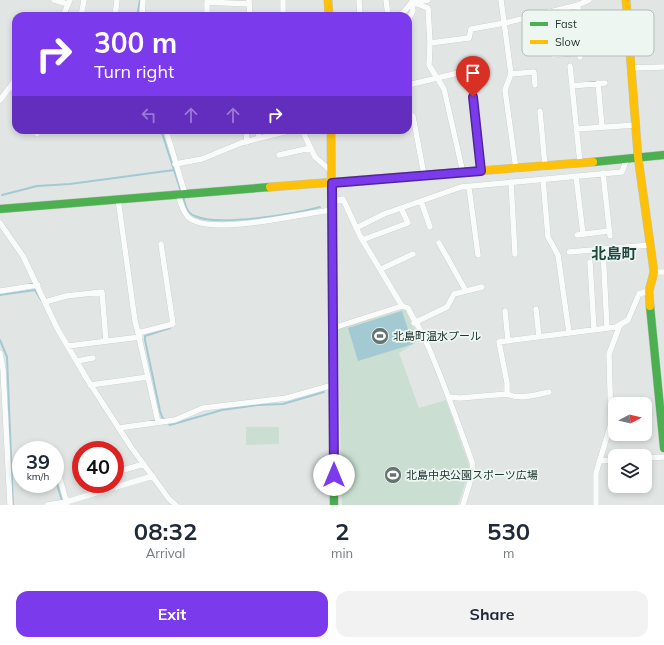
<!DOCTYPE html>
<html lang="en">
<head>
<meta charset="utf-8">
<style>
  :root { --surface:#fff; --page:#f2f2f3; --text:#1f2937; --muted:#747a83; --accent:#7c3aed }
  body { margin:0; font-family:Mulish,"Noto Sans JP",sans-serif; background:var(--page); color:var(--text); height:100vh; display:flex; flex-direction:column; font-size:15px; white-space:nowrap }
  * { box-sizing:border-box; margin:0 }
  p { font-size:13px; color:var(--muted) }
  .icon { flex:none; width:22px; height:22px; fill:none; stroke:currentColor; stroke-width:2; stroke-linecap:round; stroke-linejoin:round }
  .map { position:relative; height:505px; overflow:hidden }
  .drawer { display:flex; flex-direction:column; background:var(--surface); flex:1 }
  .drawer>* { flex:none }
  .banner { position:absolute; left:12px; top:12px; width:400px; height:122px; border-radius:12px; box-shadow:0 2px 6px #0003; background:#7c3aed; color:#fff; overflow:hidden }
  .needle { width:26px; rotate:83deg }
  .buttons { position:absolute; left:608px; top:397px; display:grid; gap:8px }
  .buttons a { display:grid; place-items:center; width:44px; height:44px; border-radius:8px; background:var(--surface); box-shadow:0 2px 6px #0003; font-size:20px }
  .speed { position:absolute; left:12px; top:441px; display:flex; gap:8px; font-size:20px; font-weight:700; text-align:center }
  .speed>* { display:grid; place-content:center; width:52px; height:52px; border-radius:50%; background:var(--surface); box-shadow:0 2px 6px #0003; line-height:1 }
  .speed small { font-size:10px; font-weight:400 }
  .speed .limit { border:6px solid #d22; background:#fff; color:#111 }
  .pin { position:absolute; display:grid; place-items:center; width:34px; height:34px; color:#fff; margin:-41px -17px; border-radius:50% 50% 50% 0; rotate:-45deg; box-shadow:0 0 4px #0007 }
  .pin .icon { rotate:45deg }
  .me { position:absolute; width:44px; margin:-22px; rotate:0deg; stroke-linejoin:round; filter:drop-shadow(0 0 3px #0008) }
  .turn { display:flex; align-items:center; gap:14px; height:84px; padding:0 16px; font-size:18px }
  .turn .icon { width:52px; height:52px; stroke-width:2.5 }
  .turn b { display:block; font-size:28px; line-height:34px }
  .lanes { display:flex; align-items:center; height:38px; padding:0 16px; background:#0003; justify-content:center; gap:20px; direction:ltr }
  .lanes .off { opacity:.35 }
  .eta { display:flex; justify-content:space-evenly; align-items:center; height:68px; text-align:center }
  .eta b { font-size:24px; font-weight:700; line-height:28px }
  .button { display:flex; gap:8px; margin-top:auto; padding:8px 16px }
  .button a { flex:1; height:46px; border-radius:12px; background:var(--accent); color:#fff; font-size:16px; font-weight:700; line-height:46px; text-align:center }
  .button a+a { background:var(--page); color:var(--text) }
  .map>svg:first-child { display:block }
</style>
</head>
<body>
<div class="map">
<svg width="664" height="505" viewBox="0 0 664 505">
  <rect width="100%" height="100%" fill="#e1e6e4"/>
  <!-- green -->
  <path fill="#cadfd2" d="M 405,309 L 420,340 L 399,353 L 419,408 L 446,400 L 470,468 L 458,505 L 342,505 L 338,329 Z
    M 246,427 L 279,427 L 279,444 L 246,445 Z"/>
  <!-- water -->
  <path fill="#a3c9d2" d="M 402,311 L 413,344 L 358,361 L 348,328 Z"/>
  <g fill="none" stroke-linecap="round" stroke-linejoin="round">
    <!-- stream -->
    <path stroke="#a3c9d2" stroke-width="2" d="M 137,16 L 140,0
      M 174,170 L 181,192
      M 2,195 L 37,186 L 70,184 L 174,170 L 161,130
      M 183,196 C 185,204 186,213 195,216 C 218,227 295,214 320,207
      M 0,295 L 35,290 L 41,300
      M 0,340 L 7,357 L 13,505
      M 165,420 L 162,417 L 160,411 L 145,340 L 145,336 L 170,328
      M 168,423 L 170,425 L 222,410 L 258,405 L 283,404 L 324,392
      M 55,477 L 62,501"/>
    <defs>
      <path id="street" d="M 54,0 L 68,4
        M 249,0 L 250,16
        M 283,0 L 283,16
        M 359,0 L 360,16
        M 386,0 L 388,16
        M 501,0 L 511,74 L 505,90 L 516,169
        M 412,2 L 428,8 L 430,43 L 429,65 L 444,89 L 463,173
        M 578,5 L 580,57
        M 549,11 L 553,55 L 580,52
        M 63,16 L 70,0
        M 81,16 L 84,0
        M 115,16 L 117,0
        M 142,16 L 143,0
        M 207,16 L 207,2 L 249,4
        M 397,16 L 403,13 L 412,2 L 428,0
        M 408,20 L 413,11 L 412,0
        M 430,43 L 469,38 L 471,29 L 505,23 L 578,5 L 589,0
        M 570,66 L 580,163
        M 631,68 L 664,67
        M 511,74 L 534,72 L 535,85
        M 471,82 L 481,171
        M 598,83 L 602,127
        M 13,84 L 16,102
        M 408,85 L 479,68
        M 572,86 L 605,83
        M 0,100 L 16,79
        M 540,111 L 545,166
        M 413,116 L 424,175
        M 576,129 L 636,125
        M 36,130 L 37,134
        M 166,130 L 185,194
        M 246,130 L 247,142
        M 258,130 L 259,138
        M 302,130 L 315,157 L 331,171
        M 279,155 L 310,148
        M 175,164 L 202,159 L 241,143 L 292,130
        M 603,173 L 610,236
        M 576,176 L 583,234
        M 543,179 L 548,237 L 558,255 L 569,333
        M 511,182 L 515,254
        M 469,187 L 478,255
        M 178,194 C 180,201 183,212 188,217 C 210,237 302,213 333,210
        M 118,199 L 135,321 L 138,333 L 173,324 L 161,244
        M 333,201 L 343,199 L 360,236 L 402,306 L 408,308 C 414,321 422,331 427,344 C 444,382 458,423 472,462 L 473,472 L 463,505
        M 421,201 L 430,227
        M 0,223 L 23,256 L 57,328 L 87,379 L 131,447 L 169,499 L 176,505
        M 356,228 L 384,214 L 461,187 L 622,172 L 627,158
        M 577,235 L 609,231
        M 362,240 L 408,223 L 401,208
        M 439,243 L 466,291
        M 603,249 L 607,328
        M 569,252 L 650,245
        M 590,262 L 594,330
        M 381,269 L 413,254
        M 654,272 L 664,272
        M 0,291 L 38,285
        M 45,302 L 66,296 L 102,292 L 106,341
        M 536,309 L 539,337
        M 505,311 L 508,341
        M 414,323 L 447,307 L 454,294 L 482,287
        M 333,328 L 402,306
        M 138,333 L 158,422
        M 68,346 L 140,337
        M 0,353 L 3,369 L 10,505
        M 77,361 L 93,358
        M 90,385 L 148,377
        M 507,394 C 521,400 534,395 549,392
        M 449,397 L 460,398 L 507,394 L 507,383 L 499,342 L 616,327 L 628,320 L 639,294 L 649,291
        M 119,428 L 175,420 L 203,408 L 287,398 L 333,385
        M 116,456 L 120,471 L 144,464
        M 645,458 L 664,457
        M 599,461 L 615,460
        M 59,475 L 67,504
        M 47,505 L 66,502 L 153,476
        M 596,505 L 596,473 L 611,423 L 609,354 L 620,325"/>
      <path id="fast" d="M 593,162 L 664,155
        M 0,209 L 270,187
        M 332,281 L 334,505
        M 650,306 L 664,448"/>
      <path id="slow" d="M 328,0 L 329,16
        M 626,0 L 638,157 L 654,272 L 649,291 L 650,306
        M 331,130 L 332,281
        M 270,187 L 593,162"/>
    </defs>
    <!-- street casing -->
    <use href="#street" stroke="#bec3c1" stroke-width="6"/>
    <!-- fast casing -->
    <use href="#fast" stroke="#bdc3c1" stroke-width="9"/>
    <!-- slow casing -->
    <use href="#slow" stroke="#bdc3c1" stroke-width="9"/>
    <!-- street -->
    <use href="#street" stroke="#fafbfb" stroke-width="5.5"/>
    <!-- fast -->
    <use href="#fast" stroke="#4caf50" stroke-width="8"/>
    <!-- slow -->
    <use href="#slow" stroke="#ffc107" stroke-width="8"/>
  </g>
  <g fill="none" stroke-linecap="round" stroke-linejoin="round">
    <defs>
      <path id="route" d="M 334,475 L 332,183 L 481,171 L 473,97"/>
    </defs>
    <!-- route casing -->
    <use href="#route" stroke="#51269a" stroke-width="10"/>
    <!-- route -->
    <use href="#route" stroke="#7c3aed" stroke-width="7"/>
  </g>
  <!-- icons -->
  <defs>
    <symbol id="stadium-disc" viewBox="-11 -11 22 22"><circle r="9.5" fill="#647470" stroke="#eef6f2"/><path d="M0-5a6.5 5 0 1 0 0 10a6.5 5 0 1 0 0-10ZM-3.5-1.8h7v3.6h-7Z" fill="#fff"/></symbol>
  </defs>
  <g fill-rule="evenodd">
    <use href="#stadium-disc" x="370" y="326" width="20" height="20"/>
    <use href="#stadium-disc" x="383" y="465" width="20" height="20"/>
  </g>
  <g text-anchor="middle" stroke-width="3.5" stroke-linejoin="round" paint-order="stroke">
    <!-- poi labels -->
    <g font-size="11" fill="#213732" stroke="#eef6f2" text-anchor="start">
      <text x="393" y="340">北島町温水プール</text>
      <text x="406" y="479">北島中央公園スポーツ広場</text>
    </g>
    <!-- district labels -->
    <g font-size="15" font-weight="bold" fill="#1e4740" stroke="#eef6f2">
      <text x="614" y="259">北島町</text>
    </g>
  </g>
  <!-- legend -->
  <rect x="522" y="10" width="132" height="46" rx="6" fill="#eef6f2" stroke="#b0bdb8" stroke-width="1"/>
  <rect x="530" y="22" width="18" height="4" fill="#4caf50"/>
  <rect x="530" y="40" width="18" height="4" fill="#ffc107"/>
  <g font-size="11" fill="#213732">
    <text x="555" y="28">Fast</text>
    <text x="555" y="46">Slow</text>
  </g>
</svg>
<div class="buttons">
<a><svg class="needle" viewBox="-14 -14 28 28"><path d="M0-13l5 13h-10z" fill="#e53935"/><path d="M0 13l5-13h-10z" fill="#747a83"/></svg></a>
<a><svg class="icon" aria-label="layers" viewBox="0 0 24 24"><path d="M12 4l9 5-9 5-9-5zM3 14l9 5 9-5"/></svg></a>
</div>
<div class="speed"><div>39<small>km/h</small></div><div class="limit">40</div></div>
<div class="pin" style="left:473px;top:97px;background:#d93025"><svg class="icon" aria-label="arrive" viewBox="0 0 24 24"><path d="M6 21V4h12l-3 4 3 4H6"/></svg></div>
<svg class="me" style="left:334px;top:475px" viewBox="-20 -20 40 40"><circle r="19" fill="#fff"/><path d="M0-13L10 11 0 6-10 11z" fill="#7c3aed"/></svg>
<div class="banner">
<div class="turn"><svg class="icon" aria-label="right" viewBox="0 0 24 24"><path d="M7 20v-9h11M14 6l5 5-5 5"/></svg><div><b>300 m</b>Turn right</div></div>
<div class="lanes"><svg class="icon off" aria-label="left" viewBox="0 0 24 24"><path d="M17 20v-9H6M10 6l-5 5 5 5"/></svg><svg class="icon off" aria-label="ahead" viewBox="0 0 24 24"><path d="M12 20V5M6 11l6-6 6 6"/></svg><svg class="icon off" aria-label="ahead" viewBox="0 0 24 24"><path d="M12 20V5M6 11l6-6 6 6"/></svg><svg class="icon" aria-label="right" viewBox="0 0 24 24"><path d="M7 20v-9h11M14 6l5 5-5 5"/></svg></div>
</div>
</div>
<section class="drawer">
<div class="eta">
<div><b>08:32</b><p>Arrival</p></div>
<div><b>2</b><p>min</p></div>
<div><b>530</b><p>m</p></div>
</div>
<div class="button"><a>Exit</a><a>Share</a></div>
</section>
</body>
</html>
